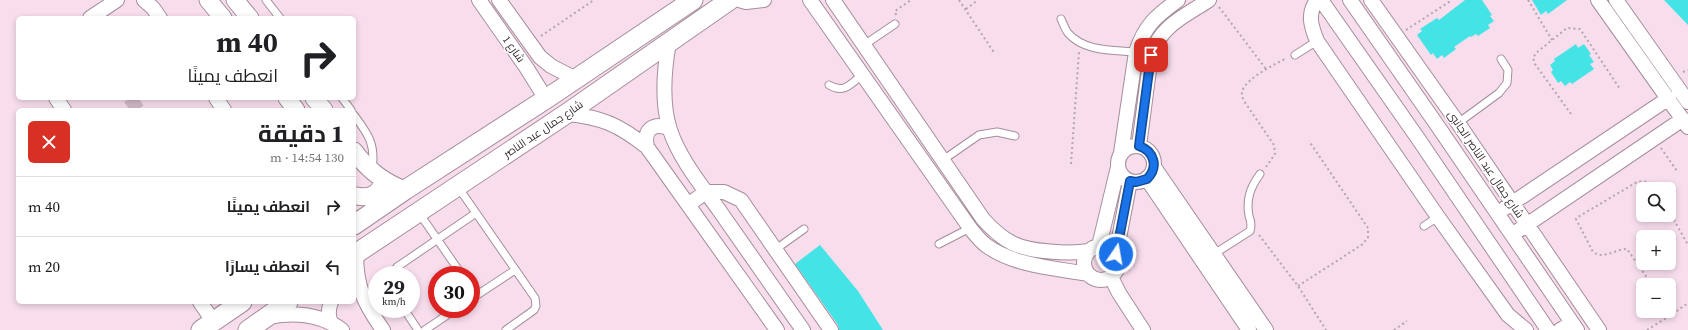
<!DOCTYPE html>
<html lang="ar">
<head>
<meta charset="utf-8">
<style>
  :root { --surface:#fff; --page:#f6f6f6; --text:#202124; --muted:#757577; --line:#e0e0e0 }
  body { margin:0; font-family:"Source Serif 4",Cairo,serif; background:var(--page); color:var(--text); direction:rtl; height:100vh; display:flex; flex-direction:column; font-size:15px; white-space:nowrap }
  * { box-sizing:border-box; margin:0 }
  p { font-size:13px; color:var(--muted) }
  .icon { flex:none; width:22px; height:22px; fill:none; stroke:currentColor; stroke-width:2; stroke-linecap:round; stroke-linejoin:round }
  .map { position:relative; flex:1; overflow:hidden; direction:ltr }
  .sheet { position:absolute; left:16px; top:108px; width:340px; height:196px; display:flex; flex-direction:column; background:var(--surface); border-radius:6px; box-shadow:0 2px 6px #0003; direction:rtl }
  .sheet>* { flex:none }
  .hud { position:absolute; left:16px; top:16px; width:340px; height:84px; border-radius:6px; box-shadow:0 2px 6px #0003; direction:rtl; background:#fff; color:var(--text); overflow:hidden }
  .tools { position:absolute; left:1636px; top:182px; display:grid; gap:8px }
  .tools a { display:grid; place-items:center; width:40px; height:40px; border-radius:6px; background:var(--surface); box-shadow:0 2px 6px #0003; font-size:20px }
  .speed { position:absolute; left:368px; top:266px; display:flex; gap:8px; font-size:20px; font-weight:700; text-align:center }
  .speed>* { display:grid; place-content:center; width:52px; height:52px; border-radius:50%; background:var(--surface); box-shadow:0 2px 6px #0003; line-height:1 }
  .speed small { font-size:10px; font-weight:400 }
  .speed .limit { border:6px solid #d22; background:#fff; color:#111 }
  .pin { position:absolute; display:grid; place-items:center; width:34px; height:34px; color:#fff; margin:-17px; border-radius:8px; box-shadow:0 2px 6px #0006 }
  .me { position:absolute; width:44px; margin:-22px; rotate:12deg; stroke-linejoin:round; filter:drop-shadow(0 0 3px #0008) }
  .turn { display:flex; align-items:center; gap:14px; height:84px; padding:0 12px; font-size:18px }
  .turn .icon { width:52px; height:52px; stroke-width:2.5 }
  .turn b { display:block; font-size:28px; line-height:34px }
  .round { display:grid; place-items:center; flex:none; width:42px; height:42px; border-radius:6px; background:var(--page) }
  .overview { display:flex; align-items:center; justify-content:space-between; height:68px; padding:0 12px }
  h1 { font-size:24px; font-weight:700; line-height:30px }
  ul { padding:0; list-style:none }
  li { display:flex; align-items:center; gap:12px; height:60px; padding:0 12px; border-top:1px solid var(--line) }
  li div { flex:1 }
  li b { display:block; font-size:15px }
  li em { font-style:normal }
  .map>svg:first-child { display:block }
</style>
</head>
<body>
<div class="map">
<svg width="1688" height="330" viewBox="0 0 1688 330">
  <rect width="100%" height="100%" fill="#f8dded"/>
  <!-- building -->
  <path fill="#44e4e6" d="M 1465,0 L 1482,0 L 1492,15 L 1490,16 L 1494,21 L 1488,25 L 1490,28 L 1478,36 L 1476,34 L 1471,37 L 1470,36 L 1454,47 L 1456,49 L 1444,58 L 1442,55 L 1437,59 L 1433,53 L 1431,55 L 1417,35 L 1422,31 L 1420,29 L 1437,18 L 1439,20 Z
    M 1532,0 L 1567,0 L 1548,14 L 1546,11 L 1541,15 Z
    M 1664,0 L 1688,0 L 1688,25 Z
    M 1576,44 L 1578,48 L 1584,44 L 1591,54 L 1589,55 L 1594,62 L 1590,64 L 1594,69 L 1572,84 L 1570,82 L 1565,86 L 1561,81 L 1558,83 L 1551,72 L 1553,70 L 1550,65 L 1555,61 L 1554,59 Z
    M 820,245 L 858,291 L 883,330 L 839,330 L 838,325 L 795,264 Z"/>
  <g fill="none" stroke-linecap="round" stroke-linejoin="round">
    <!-- minor-tunnel -->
    <path stroke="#d1b9c7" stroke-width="14" stroke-dasharray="14 7" stroke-linecap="butt" d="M 130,98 L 138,110"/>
    <defs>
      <path id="service" d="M 266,0 L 280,18
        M 1061,19 C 1063,23 1065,29 1068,33 C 1084,52 1114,50 1136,52
        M 864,45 L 895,24
        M 1295,55 L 1317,41
        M 829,85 C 844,94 851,84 862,75
        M 342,98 L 351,110
        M 354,115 C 368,134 376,144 372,169
        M 1458,123 L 1499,93 L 1507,83 L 1508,70 L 1501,59
        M 943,160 L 979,135 L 997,132 L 1015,136
        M 458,187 L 535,298 L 536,306 L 534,310 L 506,330
        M 419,213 L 462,275
        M 1424,226 L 1438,217
        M 939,244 L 970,228
        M 776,249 L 804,229
        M 1214,254 L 1250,231 C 1252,225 1251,221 1249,216 C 1246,199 1250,188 1260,174
        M 392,275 L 397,267 L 476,213
        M 471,288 L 476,296
        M 471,299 L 515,270
        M 404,309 L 418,330
        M 425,330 L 456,309"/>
      <path id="minor" d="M 144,0 L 153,8 L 160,18
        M 479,0 L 526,67 L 546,99
        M 499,0 L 540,57 L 551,66 L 576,79
        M 739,0 L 746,2 L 764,0
        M 810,0 L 970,228 C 975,234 980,241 987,246 C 1015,266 1054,268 1088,274
        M 833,0 L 983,219 C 992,229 1000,237 1012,243 C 1029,252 1070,254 1089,251
        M 1317,0 C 1307,14 1311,26 1317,41 L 1438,217 L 1508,315 L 1526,330
        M 1321,0 L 1417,137 L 1548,330
        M 1350,0 L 1437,125 L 1577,330
        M 1371,0 L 1458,123 L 1599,330
        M 1598,0 L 1688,127
        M 1616,0 L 1688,102
        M 90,18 L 117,0
        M 669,42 C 664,70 661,102 670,130 C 679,158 702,186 719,210 C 747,250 775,290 803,330
        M 56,98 L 64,110
        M 216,98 L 224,110
        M 566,114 C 602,117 619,125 647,147 L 777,330
        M1118 164a18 18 0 1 1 36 0a18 18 0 1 1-36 0Z
        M 1139,146 L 1151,55 C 1161,25 1185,16 1209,0
        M 647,147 C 643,130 653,122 669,128
        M 1121,153 L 1136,52 C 1145,25 1156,16 1178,0
        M 1154,167 L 1266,330
        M 1147,179 L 1249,330
        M 689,204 L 706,192 L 724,192 L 741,200 L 831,330
        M 1505,208 L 1669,98
        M 1519,230 L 1683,119
        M1084 263a17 17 0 1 1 34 0a17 17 0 1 1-34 0Z
        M 1099,246 L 1118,167
        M 356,253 C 356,287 364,303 383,330
        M 1116,254 L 1130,181
        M 1111,277 L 1119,293 L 1143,330
        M 200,302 L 213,321
        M 269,317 C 294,312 321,314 342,330
        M 331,323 C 328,315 328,310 331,302
        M 1560,330 L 1572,323"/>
      <path id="tertiary" d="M 208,0 L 223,18
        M 235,0 L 250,18
        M 287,98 L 296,110
        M 314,98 L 324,110
        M 354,151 C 368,170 383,182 405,190
        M 357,196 C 370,199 380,194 384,180"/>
      <path id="secondary" d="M 354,225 L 405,190 L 546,99 L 693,0
        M 354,255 L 566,114 L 730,0
        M 201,330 L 242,302
        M 248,330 L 288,302"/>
    </defs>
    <!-- service casing -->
    <use href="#service" stroke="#a68d9b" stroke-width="9"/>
    <!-- minor casing -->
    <use href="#minor" stroke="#a68d9b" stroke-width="16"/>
    <!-- tertiary casing -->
    <use href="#tertiary" stroke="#a68d9b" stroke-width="19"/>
    <!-- secondary casing -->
    <use href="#secondary" stroke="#a68d9b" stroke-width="21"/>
    <!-- path -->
    <path stroke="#b8a3b0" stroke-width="2" stroke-dasharray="2 3" stroke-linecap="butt" d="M 959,0 L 995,54
      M 1528,0 L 1552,40
      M 1219,7 L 1266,69
      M 966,9 L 978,0
      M 896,15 L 895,11 L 911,0
      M 1406,30 L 1452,0
      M 541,36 L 594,0
      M 1683,72 L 1688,70
      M 1571,114 L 1535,64 L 1533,58 L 1536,53 L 1567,28 L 1580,29 L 1620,89
      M 1661,148 L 1677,171
      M 1071,164 L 1079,52
      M 1266,167 L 1275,154 L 1274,145 L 1244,101 C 1242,97 1241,93 1243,89 C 1249,77 1275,64 1287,58
      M 1669,211 L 1688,245
      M 1259,235 L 1298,286 L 1326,330
      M 1652,285 L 1627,249 C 1615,249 1604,260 1593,252 L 1576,219 L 1578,217 L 1637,182 C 1645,181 1652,181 1657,189
      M 1298,286 L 1363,244 L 1368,237 L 1368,228 L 1309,141
      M 1394,330 L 1407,321
      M 1647,330 L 1671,315 L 1688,303"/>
    <!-- service -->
    <use href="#service" stroke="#fff" stroke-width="7"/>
    <!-- minor -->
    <use href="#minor" stroke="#fff" stroke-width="14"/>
    <!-- tertiary -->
    <use href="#tertiary" stroke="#fff" stroke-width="17"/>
    <!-- secondary -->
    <use href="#secondary" stroke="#fff" stroke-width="19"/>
  </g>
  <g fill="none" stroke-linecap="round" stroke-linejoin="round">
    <defs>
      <path id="route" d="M 1116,254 L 1130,181 L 1136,182 L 1147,179 C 1159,167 1154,151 1139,146 L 1151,55"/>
    </defs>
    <!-- route casing -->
    <use href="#route" stroke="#114b97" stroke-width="10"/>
    <!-- route -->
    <use href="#route" stroke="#1a73e8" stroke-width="7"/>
  </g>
  <g text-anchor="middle" stroke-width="3" stroke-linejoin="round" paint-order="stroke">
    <!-- street labels -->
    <g font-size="11" fill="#33292f" stroke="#fff">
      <text transform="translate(514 49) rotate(55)" y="4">شارع 1</text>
      <text transform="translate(543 129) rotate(-34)" y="4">شارع جمال عبد الناصر</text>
      <text transform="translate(1486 164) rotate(56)" y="4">شارع جمال عبد الناصر الجانبى</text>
    </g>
  </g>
</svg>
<div class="tools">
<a><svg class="icon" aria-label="search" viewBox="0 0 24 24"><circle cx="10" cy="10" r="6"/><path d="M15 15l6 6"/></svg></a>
<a>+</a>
<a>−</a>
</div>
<div class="speed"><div>29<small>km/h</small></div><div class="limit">30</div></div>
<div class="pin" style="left:1151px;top:55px;background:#d93025"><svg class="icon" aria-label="arrive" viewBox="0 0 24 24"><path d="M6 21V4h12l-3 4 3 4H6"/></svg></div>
<svg class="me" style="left:1116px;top:254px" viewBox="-20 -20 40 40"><circle r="17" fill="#1a73e8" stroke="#fff" stroke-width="3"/><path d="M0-11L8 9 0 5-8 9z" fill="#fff"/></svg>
<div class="hud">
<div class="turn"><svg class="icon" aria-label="right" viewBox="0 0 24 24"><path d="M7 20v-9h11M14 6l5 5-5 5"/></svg><div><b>40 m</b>انعطف يمينًا</div></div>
</div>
<section class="sheet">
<div class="overview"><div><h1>1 دقيقة</h1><p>130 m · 14:54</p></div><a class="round" style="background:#d93025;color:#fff"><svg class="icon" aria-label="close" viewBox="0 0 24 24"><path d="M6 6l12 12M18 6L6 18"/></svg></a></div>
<ul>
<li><svg class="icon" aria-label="right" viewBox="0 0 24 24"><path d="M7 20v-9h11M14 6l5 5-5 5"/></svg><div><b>انعطف يمينًا</b></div><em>40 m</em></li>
<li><svg class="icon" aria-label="left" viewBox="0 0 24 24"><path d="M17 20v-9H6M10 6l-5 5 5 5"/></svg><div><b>انعطف يسارًا</b></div><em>20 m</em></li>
</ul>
</section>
</div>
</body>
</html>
